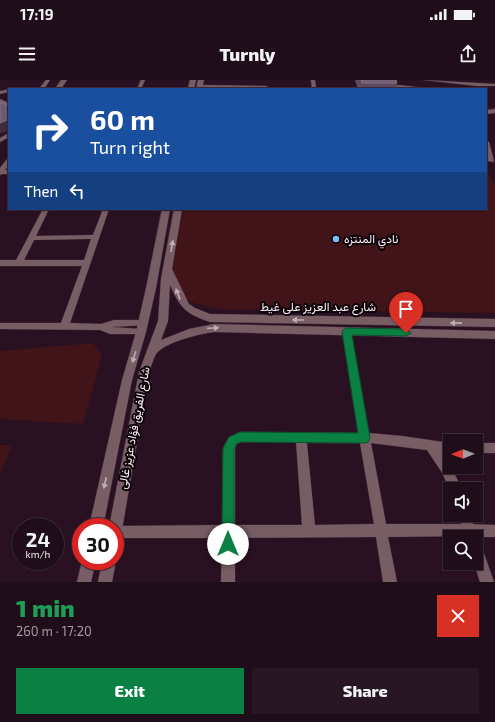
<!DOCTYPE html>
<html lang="en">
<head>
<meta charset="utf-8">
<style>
  :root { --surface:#200d1a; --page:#281623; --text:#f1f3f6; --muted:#a29ca2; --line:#3d2d39; --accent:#0b8043 }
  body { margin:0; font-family:"Exo 2",Vazirmatn,sans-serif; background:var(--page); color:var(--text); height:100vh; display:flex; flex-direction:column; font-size:15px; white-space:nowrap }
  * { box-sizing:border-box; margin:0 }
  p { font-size:13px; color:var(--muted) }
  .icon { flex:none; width:22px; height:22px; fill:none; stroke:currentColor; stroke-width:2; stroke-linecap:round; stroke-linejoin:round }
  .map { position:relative; height:502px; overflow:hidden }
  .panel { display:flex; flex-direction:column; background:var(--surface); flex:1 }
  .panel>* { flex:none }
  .top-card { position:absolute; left:8px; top:8px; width:479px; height:122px; border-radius:0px; box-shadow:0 1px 3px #0004,0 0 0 1px var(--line); background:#1a4fa0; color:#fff; overflow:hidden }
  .needle { width:26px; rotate:269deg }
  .buttons { position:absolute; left:443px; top:354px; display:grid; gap:8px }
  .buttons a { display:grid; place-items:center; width:40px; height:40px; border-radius:0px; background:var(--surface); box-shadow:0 1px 3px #0004,0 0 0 1px var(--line); font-size:20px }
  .speed { position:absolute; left:12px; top:438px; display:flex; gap:8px; font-size:20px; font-weight:700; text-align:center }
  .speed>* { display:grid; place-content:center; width:52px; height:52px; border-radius:50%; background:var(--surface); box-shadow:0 1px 3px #0004,0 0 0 1px var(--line); line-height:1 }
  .speed small { font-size:10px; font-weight:400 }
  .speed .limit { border:6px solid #d22; background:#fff; color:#111 }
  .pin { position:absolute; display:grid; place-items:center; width:34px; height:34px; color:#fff; margin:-41px -17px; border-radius:50% 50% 50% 0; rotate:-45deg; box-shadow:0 0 4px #0007 }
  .pin .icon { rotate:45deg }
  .me { position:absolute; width:44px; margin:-22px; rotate:0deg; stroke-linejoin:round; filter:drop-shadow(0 0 3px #0008) }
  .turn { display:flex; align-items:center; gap:14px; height:84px; padding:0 16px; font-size:18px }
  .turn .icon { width:52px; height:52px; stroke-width:2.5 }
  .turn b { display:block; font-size:28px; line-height:34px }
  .then { display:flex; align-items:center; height:38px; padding:0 16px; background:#0003; gap:8px; font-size:15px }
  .round { display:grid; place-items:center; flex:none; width:42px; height:42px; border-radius:0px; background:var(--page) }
  .head { display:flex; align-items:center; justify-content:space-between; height:68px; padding:0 16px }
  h1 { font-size:24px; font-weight:800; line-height:30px; color:#1e9e55 }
  .action { display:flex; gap:8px; margin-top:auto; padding:8px 16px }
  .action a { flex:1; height:46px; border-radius:0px; background:var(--accent); color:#fff; font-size:16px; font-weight:800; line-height:46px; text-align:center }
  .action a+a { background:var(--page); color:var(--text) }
  .status { display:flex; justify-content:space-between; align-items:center; height:28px; padding:0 20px; background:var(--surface); direction:ltr }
  .status svg { height:11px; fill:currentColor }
  header { display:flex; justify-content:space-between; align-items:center; height:52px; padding:0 16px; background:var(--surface); font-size:18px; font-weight:800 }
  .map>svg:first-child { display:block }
</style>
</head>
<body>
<div class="status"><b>17:19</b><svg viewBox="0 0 49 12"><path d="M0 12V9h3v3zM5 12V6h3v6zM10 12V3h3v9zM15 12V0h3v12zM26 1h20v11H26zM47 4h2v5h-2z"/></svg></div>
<header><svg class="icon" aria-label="menu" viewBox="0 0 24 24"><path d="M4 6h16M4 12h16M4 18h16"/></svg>Turnly<svg class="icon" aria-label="share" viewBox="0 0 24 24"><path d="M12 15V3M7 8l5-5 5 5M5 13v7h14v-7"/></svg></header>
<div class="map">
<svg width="495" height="502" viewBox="0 0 495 502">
  <rect width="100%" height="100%" fill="#2a1122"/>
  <!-- green -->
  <path fill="#401418" d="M 486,90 L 495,105 L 495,233 L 218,229 L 190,222 L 175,200 L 172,189 L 182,129 L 486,129 Z
    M 93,263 L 102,275 L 83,344 L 0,339 L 0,271 Z
    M 0,365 L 12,365 L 0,396 Z"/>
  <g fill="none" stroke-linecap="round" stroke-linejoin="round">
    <defs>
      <path id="minor" d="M 46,0 L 50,0 L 44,9 L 39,9 Z
        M 141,0 L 145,0 L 141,9 L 137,9 Z
        M 311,0 L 315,0 L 316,9 L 312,9 Z
        M 424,0 L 495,4 L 495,6 L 477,6 Z
        M 200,5 L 266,6 L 268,7 L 266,8 L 198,7 L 198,5 Z
        M 398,5 L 426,8 L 428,9 L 396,7 L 396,6 Z
        M 9,9 L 9,12 L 0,14 L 0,11 L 11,9 Z
        M 0,19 L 9,23 L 9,27 L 0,23 Z
        M 495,29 L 495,33 L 486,34 L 486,30 Z
        M 9,53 L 9,57 L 0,62 L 0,58 Z
        M 486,60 L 489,62 L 494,81 L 493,82 L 488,81 L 486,73 Z
        M 0,90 L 9,90 L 9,94 L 0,94 Z
        M 43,129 L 49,129 L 36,156 L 93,155 L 103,129 L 109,129 L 70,243 L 101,244 L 114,240 L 143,240 L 147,243 L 146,245 L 111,247 L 141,249 L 144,250 L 146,252 L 144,254 L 110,254 L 100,250 L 0,249 L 0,243 L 61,243 L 82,186 L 0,186 L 0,180 L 16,180 ZM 91,159 L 84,180 L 24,180 L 34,160 Z
        M 346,248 L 349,249 L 350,251 L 369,353 L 402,356 L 450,363 L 450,373 L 441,372 L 449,383 L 462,409 L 450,409 L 441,391 L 427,370 L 371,363 L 386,444 L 461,444 L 458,435 L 470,435 L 473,444 L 495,445 L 495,457 L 478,457 L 476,462 L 476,457 L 465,456 L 388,457 L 397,502 L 383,502 L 376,457 L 235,458 L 235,502 L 221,502 L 222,458 L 115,458 L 115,447 L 112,447 L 115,446 L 222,445 L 223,369 C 226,359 231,356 240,352 L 359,353 L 342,251 L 343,249 ZM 240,362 L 296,362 L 302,445 L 235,445 L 235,369 L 236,365 ZM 307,363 L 360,363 L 374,444 L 315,445 Z
        M 476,363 L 495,363 L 495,373 L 476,373 Z
        M 476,464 L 481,465 L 494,502 L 480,502 L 474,483 L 476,483 Z"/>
      <path id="tertiary" d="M 61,0 L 67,0 L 61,9 L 55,9 Z
        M 190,0 L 196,0 L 194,9 L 188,9 Z
        M 198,0 L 204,0 L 202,9 L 196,9 Z
        M 9,78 L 9,85 L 2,94 L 0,95 L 0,88 L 7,79 Z
        M 162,129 L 170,129 L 156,208 L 146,252 L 132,300 L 103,447 L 89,447 L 122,300 L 136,252 L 146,208 Z
        M 174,129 L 182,129 L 172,189 L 189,224 L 195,228 L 210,234 L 495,239 L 495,247 L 210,242 C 186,234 180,228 170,205 L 168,241 L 161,260 L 189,249 L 214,244 L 495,251 L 495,259 L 214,252 C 199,254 165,262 156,274 C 153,279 151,287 149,292 L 122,450 L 120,455 L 115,457 L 115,447 L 109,447 L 139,292 L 158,241 L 161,199 Z
        M 115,478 L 116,481 L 112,502 L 98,502 L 102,481 L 115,481 Z
        M 82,481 L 96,481 L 91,502 L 77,502 Z"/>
    </defs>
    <!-- minor casing -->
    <use href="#minor" stroke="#432c3c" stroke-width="1"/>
    <!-- tertiary casing -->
    <use href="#tertiary" stroke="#432c3c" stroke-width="1"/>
    <!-- minor -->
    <use href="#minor" fill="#785d65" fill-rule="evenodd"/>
    <!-- tertiary -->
    <use href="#tertiary" fill="#785d65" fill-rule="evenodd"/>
  </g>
  <!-- wall -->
  <path fill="#5d4960" d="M 355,0 L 396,0 L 397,3 L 396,9 L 358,9 Z"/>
  <!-- shaded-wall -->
  <path fill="#412b41" d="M 9,39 L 9,50 L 0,54 L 0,43 Z"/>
  <!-- building -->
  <path fill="#6e5a71" stroke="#857286" d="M 361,0 L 396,0 L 397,3 L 362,3 Z
    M 0,22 L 9,26 L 9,39 L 0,43 Z"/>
  <!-- one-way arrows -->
  <defs><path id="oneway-solid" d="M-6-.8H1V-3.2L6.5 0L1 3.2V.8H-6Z"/></defs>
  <g fill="#c2adb6">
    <use href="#oneway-solid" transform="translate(172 166) rotate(-80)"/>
    <use href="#oneway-solid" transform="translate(178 214) rotate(-111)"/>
    <use href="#oneway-solid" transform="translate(298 240) rotate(-180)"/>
    <use href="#oneway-solid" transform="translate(456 243) rotate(-179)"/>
    <use href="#oneway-solid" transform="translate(213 248) rotate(-3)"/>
    <use href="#oneway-solid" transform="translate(134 277) rotate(107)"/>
    <use href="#oneway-solid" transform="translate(105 403) rotate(102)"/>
  </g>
  <!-- route -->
  <path fill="#0b8043" stroke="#07532c" d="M 346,248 L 406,249 L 411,253 L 406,256 L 352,255 L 370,358 L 368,362 L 365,363 L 241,362 L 236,364 L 234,369 L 234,464 L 233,469 L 228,470 L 223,469 L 222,464 L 223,369 L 229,357 L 240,352 L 358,353 L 342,251 Z"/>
  <!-- markers -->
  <circle fill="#7cbef9" stroke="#0c0308" stroke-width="1.5" cx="336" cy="159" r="4"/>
  <g text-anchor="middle" stroke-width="4" stroke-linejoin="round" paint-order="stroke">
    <!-- poi labels -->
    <g font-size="12" fill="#feeff8" stroke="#0c0308" text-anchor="start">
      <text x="344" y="163">نادي المنتزه</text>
    </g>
    <!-- street labels -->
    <g font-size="12" fill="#feeff8" stroke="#0c0308">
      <text x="318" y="231">شارع عبد العزيز على غيط</text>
      <text transform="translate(134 348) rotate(-79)" y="4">شارع الفريق فؤاد عزيز غالى</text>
    </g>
  </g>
</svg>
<div class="buttons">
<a><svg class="needle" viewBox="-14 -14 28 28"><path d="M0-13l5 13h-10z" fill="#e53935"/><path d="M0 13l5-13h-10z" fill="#a29ca2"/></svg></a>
<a><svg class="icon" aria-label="sound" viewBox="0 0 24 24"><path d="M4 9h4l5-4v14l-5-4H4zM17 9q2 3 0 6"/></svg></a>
<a><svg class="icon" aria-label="search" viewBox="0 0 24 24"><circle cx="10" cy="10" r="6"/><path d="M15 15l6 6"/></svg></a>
</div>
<div class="speed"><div>24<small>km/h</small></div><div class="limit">30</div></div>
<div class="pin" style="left:406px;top:253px;background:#d93025"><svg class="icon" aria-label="arrive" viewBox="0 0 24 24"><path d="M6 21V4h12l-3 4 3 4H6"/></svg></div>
<svg class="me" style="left:228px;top:464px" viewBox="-20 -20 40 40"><circle r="19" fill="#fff"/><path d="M0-13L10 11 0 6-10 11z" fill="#0b8043"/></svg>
<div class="top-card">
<div class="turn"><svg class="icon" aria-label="right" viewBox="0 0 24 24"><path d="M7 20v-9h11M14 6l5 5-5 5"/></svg><div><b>60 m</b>Turn right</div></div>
<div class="then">Then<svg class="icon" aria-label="left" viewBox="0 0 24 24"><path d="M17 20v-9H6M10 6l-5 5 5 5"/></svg></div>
</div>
</div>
<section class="panel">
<div class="head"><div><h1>1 min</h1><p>260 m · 17:20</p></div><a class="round" style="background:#d93025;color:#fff"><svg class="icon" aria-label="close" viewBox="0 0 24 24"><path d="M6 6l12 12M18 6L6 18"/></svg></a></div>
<div class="action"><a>Exit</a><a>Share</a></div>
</section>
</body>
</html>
